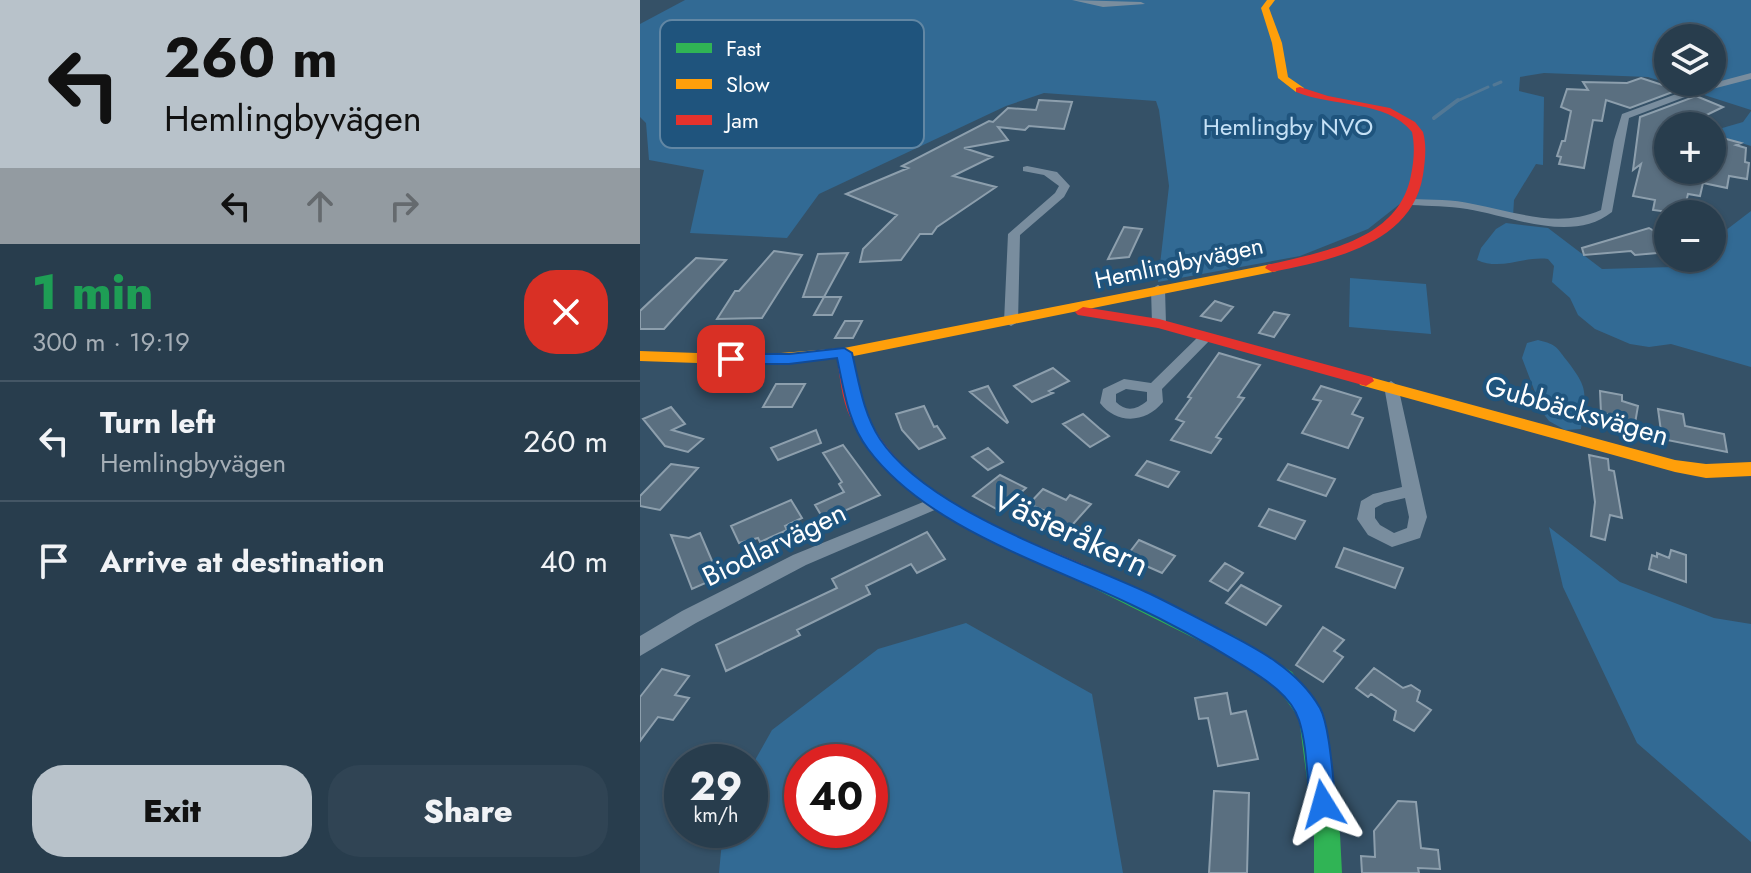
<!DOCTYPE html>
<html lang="en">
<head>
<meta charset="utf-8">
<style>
  :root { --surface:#283d4d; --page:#304454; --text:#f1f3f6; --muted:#a5aeb6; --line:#445665; --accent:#b8c2ca }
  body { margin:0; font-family:Jost,sans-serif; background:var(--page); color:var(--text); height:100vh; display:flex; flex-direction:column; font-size:30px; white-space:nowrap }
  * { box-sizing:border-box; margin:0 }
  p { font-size:26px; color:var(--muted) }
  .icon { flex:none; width:44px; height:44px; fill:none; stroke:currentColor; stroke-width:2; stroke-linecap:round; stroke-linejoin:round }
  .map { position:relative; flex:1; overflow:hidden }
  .details { display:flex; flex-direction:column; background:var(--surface); width:640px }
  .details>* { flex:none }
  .banner { background:#b8c2ca; color:#111; overflow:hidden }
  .controls { position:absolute; left:1014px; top:24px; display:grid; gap:16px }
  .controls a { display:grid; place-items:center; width:72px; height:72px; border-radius:50%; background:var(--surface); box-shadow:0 2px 6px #0004,0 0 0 2px var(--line); font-size:40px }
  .speed { position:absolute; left:24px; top:744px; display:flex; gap:16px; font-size:40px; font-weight:700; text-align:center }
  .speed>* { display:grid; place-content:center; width:104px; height:104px; border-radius:50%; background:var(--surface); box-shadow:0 2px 6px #0004,0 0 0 2px var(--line); line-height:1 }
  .speed small { font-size:20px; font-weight:400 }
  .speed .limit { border:12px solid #d22; background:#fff; color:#111 }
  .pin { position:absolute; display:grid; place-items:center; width:68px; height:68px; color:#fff; margin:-34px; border-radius:16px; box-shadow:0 4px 12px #0006 }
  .me { position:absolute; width:88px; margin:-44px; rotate:352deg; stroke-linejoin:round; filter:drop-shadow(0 0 6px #0008) }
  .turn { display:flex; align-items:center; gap:28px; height:168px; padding:0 32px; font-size:36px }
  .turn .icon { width:104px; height:104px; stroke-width:2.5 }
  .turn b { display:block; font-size:56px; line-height:68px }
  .lanes { display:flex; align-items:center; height:76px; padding:0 32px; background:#0003; justify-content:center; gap:40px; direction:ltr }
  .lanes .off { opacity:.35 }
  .round { display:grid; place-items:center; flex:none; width:84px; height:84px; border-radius:32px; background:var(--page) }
  .head { display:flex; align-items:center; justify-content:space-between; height:136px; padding:0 32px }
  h1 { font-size:48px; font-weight:800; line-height:60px; color:#1e9e55 }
  .button { display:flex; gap:16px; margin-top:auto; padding:16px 32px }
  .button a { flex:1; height:92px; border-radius:32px; background:var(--accent); color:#111; font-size:32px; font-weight:800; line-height:92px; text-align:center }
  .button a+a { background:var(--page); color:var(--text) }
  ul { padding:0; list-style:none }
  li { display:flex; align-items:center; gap:24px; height:120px; padding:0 32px; border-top:2px solid var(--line) }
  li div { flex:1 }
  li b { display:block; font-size:30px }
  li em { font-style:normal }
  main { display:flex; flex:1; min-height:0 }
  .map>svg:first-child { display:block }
</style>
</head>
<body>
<main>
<section class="details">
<div class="banner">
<div class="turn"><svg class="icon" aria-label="left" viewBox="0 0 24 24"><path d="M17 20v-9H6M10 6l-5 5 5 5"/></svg><div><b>260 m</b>Hemlingbyvägen</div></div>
<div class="lanes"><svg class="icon" aria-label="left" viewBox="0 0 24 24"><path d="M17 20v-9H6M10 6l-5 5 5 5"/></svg><svg class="icon off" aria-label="ahead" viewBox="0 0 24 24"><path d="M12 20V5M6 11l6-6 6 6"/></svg><svg class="icon off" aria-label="right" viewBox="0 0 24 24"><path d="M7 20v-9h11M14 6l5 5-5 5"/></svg></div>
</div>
<div class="head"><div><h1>1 min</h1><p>300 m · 19:19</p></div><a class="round" style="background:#d93025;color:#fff"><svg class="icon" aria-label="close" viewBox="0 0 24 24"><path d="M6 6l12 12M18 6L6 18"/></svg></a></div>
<ul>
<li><svg class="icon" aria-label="left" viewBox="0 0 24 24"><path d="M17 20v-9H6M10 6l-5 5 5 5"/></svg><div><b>Turn left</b><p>Hemlingbyvägen</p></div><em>260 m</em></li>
<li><svg class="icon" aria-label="arrive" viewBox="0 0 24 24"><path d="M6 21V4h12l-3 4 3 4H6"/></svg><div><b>Arrive at destination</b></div><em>40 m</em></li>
</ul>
<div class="button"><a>Exit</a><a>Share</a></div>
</section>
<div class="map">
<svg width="1111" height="873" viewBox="0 0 1111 873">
  <rect width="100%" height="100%" fill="#355167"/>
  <!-- green -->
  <path fill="#326a94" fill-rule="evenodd" d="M 45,0 L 1111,0 L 1111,110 L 1008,77 L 904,73 L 880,77 L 879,91 L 904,97 L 903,165 L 896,164 L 874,200 L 873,217 L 807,205 L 761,203 L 728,229 L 660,256 L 518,282 L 529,186 L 519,110 L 516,101 L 404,93 L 366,106 L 179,194 L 147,238 L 50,233 L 64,170 L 9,160 L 6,123 L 0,117 L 0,24 ZM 1028,38 L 1072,38 L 1072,82 L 1028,82 Z
    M 1111,111 L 1111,146 L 1072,134 L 1072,131 L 1103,122 Z
    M 1111,211 L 1111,367 L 1031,344 L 1009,347 L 990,344 L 955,329 L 938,315 L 930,298 L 912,282 L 914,266 L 908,259 C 883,256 861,271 837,260 L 841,248 L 856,229 L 866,223 L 908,228 L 962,269 L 1069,266 L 1079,260 L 1082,252 L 1077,237 Z
    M 710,278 L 786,284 L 791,334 L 709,327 Z
    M 898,340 C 918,345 916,347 928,362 C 950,391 945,393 941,429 L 925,430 L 909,421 L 903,413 L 882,358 L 887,343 Z
    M 909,527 L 980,582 L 1074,618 L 1111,624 L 1111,842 L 997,743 L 923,587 Z
    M 326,623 L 452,694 L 483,873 L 79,873 L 83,830 L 110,830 L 110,769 L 132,730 L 238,649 ZM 162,762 L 230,762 L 230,830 L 162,830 Z"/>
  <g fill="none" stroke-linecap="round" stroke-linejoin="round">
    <!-- stream-far1 -->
    <path stroke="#527895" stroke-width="3" d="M 854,85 L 861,82
      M 815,102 L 848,87"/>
    <!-- stream -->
    <path stroke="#527895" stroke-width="4" d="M 794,118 L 818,100"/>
  </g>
  <!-- building -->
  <path fill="#5a6f80" stroke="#8d9fad" stroke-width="2" d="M 1001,78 L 1038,90 L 990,108 L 966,100 L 962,121 L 953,120 L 944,168 L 919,164 L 921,157 L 917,156 L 922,141 L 925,141 L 931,111 L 921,107 L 927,89 L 948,90 L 943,82 L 987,83 Z
    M 1056,96 L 1083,107 L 1044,126 L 1028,126 L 1028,170 L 1072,170 L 1072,135 L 1101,143 L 1096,145 L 1106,148 L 1105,162 L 1109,163 L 1107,179 L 1089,176 L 1087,188 L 1063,183 L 1060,196 L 1048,194 L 1043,214 L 1013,210 L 1015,200 L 993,196 L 1001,164 L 993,170 L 1000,117 Z
    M 399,100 L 432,102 L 424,129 L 389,126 L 385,130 L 358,127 L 368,140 L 324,148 L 352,157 L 313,176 L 356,187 L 297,227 L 292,234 L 280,234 L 261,260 L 220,262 L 223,249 L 257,215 L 206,194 L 268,168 L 262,166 L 349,121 L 353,122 L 368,108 L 396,110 Z
    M 484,227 L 502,229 L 489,257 L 468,259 Z
    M 1009,228 L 1028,239 L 1028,252 L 995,255 L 991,251 L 944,255 L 942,248 Z
    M 134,251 L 162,255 L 122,318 L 77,319 L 95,291 L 99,291 Z
    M 208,253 L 184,297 L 163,297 L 178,254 Z
    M 56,258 L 86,260 L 24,329 L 0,329 L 0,311 Z
    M 184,297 L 201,297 L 192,315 L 174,315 Z
    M 575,301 L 593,307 L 581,321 L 561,316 Z
    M 634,312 L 649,315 L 634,337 L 619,333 Z
    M 205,321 L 222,321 L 213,338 L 195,338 Z
    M 579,353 L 620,365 L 598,397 L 604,398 L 576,437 L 581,439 L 571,453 L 531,440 L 544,422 L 536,419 L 551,398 L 548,397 Z
    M 413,368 L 429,381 L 409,391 L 413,393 L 392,402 L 374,386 Z
    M 136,384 L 165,384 L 152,407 L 123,407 Z
    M 348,386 L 368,422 L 367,423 L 330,392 Z
    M 681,386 L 721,398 L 712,414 L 723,418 L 708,448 L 662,433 L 681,401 L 673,399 Z
    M 960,391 L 982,395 L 982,401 L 998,406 L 993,435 L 970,428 L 972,415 L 961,413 Z
    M 284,406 L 294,427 L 297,426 L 305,438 L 279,449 L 262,430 L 256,414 Z
    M 31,407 L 45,424 L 32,430 L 63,439 L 48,452 L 25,446 L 3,419 Z
    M 1018,409 L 1043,414 L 1045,426 L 1084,434 L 1087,452 L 1022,439 Z
    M 443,414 L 459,428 L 469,436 L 450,447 L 423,424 Z
    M 176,430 L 181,443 L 138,460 L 131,448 Z
    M 203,445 L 240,495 L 184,520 L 175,505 L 204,492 L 199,484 L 202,482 L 183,453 Z
    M 348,448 L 363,462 L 348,470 L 332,457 Z
    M 949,455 L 968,459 L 969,470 L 974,471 L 982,518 L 970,515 L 965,540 L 951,536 L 955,502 Z
    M 507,461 L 539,472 L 528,487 L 496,475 Z
    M 31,464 L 58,468 L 20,510 L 0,506 L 0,496 Z
    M 648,464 L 695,479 L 686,496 L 638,480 Z
    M 360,475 L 386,488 L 360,511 L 333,496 Z
    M 403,489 L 426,500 L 430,495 L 451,504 L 426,532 L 405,522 L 412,514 L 389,504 Z
    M 151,500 L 162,518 L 145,526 L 147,530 L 120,542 L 118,538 L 99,543 L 91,526 Z
    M 629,509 L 665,521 L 655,539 L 619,526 Z
    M 287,532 L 305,559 L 277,573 L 271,564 L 226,586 L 230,594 L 157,630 L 160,635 L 86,671 L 76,645 L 197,588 L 192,579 Z
    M 60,533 L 79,577 L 52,589 L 31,535 L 49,538 Z
    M 499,540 L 535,556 L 522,573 L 486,557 Z
    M 704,548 L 763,568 L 755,588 L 696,567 Z
    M 1031,550 L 1046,555 L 1046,582 L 1009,569 L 1012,555 L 1017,557 L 1017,553 L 1029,558 Z
    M 585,563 L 603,573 L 588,591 L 570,581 Z
    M 601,585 L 641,606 L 626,625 L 586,603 Z
    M 683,627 L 704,640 L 694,651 L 703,657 L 683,682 L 656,665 Z
    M 734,668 L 763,688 L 771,685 L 780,691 L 777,701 L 791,710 L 774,731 L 754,720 L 756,711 L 731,694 L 728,697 L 716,688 Z
    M 22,669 L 49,676 L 35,695 L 49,698 L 33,720 L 18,717 L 0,741 L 0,697 Z
    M 587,693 L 591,714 L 606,711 L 618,759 L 578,766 L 568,718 L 559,719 L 555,698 Z
    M 574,791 L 609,793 L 607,873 L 569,873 Z
    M 758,801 L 776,802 L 781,848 L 798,850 L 800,869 L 778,868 L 779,873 L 722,873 L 721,856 L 735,857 L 734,831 Z"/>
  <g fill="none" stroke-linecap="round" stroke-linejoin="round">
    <!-- street -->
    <path fill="#798d9e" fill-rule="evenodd" d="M 432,0 L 501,2 L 505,4 L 463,7 Z
      M 1111,73 L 1111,79 L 1053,94 L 989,118 L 972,212 C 932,244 871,216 827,209 C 808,206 790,206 771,205 L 765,202 L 771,199 C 792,200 813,199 833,204 C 876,212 918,229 961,210 L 974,140 L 982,114 L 1047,90 Z
      M 387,166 L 417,172 L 430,186 L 424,197 L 380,235 L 378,322 L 371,326 L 364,322 L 368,234 L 415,193 L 419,186 L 404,175 L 383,171 L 383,167 Z
      M 518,285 L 525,289 L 526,324 L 519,328 L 512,324 L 511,289 Z
      M 566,333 L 573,337 L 522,389 L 523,402 C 506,423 477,425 460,403 L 463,389 L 484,379 L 511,383 L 561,334 ZM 486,389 L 507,392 L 507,401 C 496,410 486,412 476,402 L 476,394 Z
      M 751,381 L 758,386 L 787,517 L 780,538 L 752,547 L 728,535 L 717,519 L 721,501 L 733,494 L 762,487 L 744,386 ZM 765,498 L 769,517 L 767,528 L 754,533 L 740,525 L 735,518 L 735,508 L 744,503 Z
      M 298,496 L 304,498 L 307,502 L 304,506 L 166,565 L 56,623 L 0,656 L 0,636 L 42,611 L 153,555 Z"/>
    <!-- fast -->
    <path fill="#30b455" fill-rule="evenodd" d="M 438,563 L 596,637 L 652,672 L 683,715 L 700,834 L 702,873 L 674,873 L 674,834 L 659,718 L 636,686 L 580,651 L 431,577 L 427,571 L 431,565 Z"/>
    <!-- slow -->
    <path fill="#ff9f0a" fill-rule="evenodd" d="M 627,0 L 635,0 L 629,8 L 642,43 L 648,77 L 664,88 L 664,92 L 656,92 L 638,78 L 632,43 L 621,8 Z
      M 632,264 L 639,268 L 637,271 L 204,358 L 115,365 L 0,361 L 0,351 L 115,355 L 204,348 Z
      M 726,376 L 1035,460 L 1066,464 L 1111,462 L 1111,476 L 1066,478 L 1035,472 L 720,385 L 718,381 L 720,377 Z"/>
    <!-- jam -->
    <path fill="#e5322d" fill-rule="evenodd" d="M 660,87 L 688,96 L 750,108 L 775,122 L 783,132 C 787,146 785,161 783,175 C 772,245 690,260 632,272 L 625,268 L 627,265 C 681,252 759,241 771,175 C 774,161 775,146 772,132 C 747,100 692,107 656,92 L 656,88 Z
      M 443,307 L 519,319 L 732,377 L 734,381 L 726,386 L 518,328 L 438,315 L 435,312 Z
      M 204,348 L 212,353 C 217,375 219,399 229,419 C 270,499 368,532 445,565 L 449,571 L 445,577 L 438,579 L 431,577 C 348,541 253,505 211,419 C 201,399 200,375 196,353 Z"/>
  </g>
  <!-- route -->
  <path fill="#1a73e8" stroke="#114b97" stroke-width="2" d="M 204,348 L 212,353 C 219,382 223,413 240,439 C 288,511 428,556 506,592 C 530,603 553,616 577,628 C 616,648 658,669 680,708 C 690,726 693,782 696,804 L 693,813 L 683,817 L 674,813 L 670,804 C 667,778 667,745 659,720 C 650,693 621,677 599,663 C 565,642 528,622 492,605 C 406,563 287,528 228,449 C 208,423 204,390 197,358 L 149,364 L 91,364 L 83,359 L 91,354 L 149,354 Z"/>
  <g text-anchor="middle" stroke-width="8" stroke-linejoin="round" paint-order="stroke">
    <!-- far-park labels -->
    <g font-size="24" fill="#c5e1f6" stroke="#1f547d">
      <text x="648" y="135">Hemlingby NVO</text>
    </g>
    <!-- far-street labels -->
    <g font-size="24" fill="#fff" stroke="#1f547d">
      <text transform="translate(539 263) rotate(-12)" y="8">Hemlingbyvägen</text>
    </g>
    <!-- street labels -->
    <g font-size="28" fill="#fff" stroke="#1f547d">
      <text transform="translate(937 410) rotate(16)" y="10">Gubbäcksvägen</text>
      <text transform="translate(134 544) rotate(-26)" y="10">Biodlarvägen</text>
    </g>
    <!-- near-street labels -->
    <g font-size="34" fill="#fff" stroke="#1f547d">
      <text transform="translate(431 531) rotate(25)" y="12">Västeråkern</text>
    </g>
  </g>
  <!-- legend -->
  <rect x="20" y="20" width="264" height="128" rx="12" fill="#1f547d" stroke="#6287a4" stroke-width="2"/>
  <rect x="36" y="43" width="36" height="10" fill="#30b455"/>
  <rect x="36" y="79" width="36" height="10" fill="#ff9f0a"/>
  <rect x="36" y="115" width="36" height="10" fill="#e5322d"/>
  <g font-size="22" fill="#fff">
    <text x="86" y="56">Fast</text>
    <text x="86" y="92">Slow</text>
    <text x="86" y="128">Jam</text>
  </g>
</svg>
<div class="controls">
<a><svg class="icon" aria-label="layers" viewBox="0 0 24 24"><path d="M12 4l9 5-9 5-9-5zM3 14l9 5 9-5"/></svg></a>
<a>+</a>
<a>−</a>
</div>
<div class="speed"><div>29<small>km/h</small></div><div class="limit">40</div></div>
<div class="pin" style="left:91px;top:359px;background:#d93025"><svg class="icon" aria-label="arrive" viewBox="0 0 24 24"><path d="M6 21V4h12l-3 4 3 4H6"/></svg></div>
<svg class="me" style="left:683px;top:804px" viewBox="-20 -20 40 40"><path d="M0-17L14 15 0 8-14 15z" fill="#1a73e8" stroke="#fff" stroke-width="4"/></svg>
</div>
</main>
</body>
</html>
